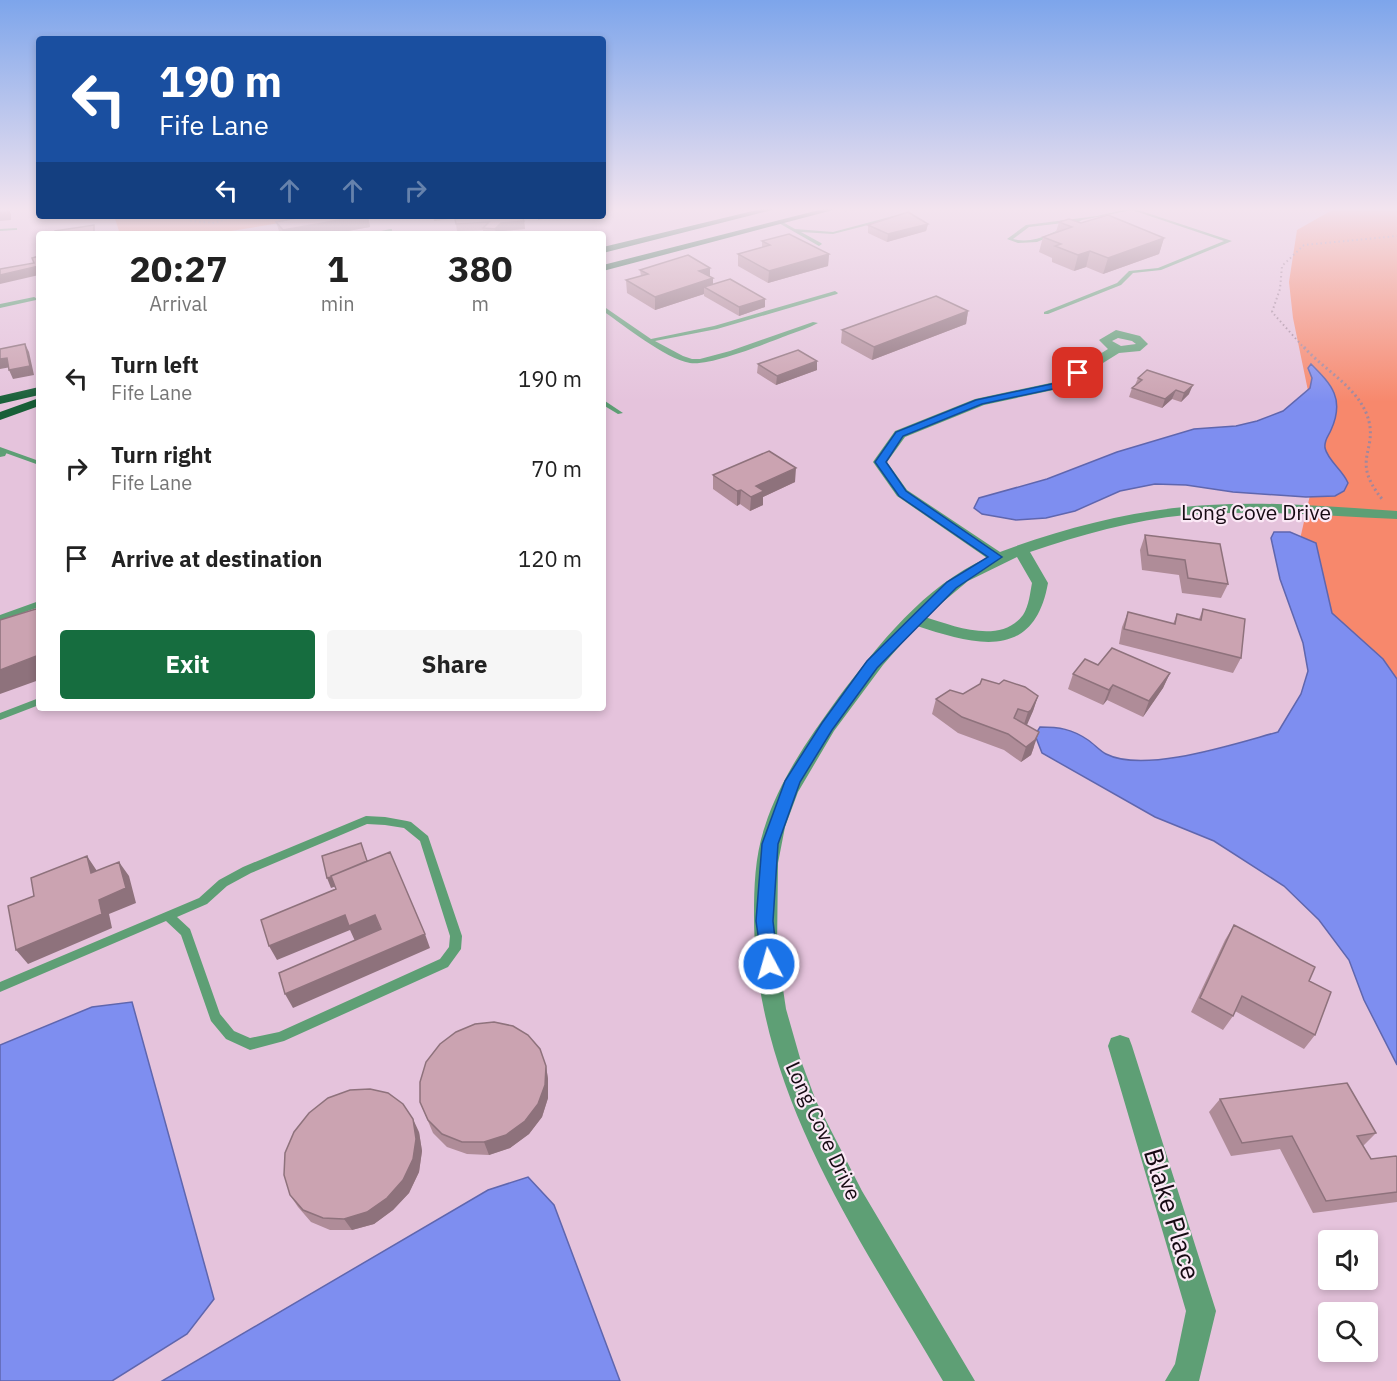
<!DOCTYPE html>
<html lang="en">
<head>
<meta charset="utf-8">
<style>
  :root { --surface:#fff; --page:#f6f6f6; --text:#222; --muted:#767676; --accent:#166d3f }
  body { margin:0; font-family:"IBM Plex Sans",sans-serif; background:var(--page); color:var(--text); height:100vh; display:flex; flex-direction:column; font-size:22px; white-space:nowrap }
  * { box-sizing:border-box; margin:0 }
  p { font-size:20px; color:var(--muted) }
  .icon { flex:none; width:33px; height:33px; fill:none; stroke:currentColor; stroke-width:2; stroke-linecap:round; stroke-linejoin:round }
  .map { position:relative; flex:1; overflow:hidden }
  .drawer { position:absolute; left:36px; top:231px; width:570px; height:480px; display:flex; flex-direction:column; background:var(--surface); border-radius:6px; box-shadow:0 3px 9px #0003 }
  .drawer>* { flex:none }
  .top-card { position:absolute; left:36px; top:36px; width:570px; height:183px; border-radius:6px; box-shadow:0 3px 9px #0003; background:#1a4fa0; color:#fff; overflow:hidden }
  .buttons { position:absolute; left:1318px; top:1230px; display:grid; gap:12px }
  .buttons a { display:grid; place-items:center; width:60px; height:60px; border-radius:6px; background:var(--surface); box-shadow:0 3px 9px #0003; font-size:30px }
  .pin { position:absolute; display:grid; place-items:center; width:51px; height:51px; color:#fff; margin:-26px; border-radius:12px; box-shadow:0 3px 9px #0006 }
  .me { position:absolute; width:66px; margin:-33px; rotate:354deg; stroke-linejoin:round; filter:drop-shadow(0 0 4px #0008) }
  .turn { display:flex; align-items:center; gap:21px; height:126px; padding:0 24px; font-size:27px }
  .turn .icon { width:78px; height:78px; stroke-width:2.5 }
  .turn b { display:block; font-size:42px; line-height:51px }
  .lanes { display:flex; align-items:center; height:57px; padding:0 24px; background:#0003; justify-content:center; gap:30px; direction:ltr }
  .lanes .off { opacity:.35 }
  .eta { display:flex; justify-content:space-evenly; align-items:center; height:102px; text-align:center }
  .eta b { font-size:36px; font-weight:700; line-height:42px }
  .primary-button { display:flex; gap:12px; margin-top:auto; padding:12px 24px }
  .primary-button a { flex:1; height:69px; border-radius:6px; background:var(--accent); color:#fff; font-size:24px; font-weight:700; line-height:69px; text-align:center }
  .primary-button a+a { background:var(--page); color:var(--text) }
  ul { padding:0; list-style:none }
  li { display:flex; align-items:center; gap:18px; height:90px; padding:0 24px }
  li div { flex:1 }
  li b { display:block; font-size:22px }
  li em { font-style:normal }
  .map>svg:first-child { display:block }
</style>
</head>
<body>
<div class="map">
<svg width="1397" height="1381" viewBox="0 0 1397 1381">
  <rect width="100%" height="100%" fill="#e5c3dc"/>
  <!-- green -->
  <path fill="#f7886c" d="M 1334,209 L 1397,209 L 1397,1052 L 1296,557 L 1313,482 L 1313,415 L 1293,318 L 1289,282 L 1297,230 Z
    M 114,216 L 322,216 L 213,234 L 120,234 Z"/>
  <!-- water -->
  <path fill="#7e8ef0" stroke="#5f66ae" stroke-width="1.5" d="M 1311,364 C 1332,385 1345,399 1331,430 C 1328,437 1324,440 1325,448 C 1328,461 1343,470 1348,483 L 1344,491 L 1335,496 L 1306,497 L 1233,492 L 1186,485 L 1155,484 L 1120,491 L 1075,511 L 1046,518 L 1016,520 L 982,514 L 974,508 L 979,498 L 1047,479 L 1117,452 L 1194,429 L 1236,426 L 1257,421 L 1283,411 L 1310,388 L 1312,378 L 1308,368 Z
    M 1274,532 L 1290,532 L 1316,543 L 1332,613 L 1383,659 L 1397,679 L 1397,1065 L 1364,1000 L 1349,960 L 1319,920 L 1284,886 L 1214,841 L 1155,817 L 1042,753 L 1035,735 L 1040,727 C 1059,727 1072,729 1088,740 C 1094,744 1100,751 1106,754 C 1145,774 1237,743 1278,732 L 1301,694 L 1308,671 L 1303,643 L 1280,579 L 1271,538 Z
    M 132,1002 L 214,1299 L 187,1334 L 112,1381 L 0,1381 L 0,1045 L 92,1007 Z
    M 528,1177 L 554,1205 L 620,1381 L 162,1381 L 488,1190 Z"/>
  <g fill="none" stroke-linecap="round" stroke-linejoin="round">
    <!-- path-far1 -->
    <path stroke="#a2879b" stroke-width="2" stroke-dasharray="1.5 3" stroke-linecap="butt" d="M 845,211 L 856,209
      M 189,216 L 191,221 L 214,223 L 235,216
      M 1305,349 L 1272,312 L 1280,289 L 1282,266 L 1304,245 L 1397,236"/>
    <!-- path -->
    <path stroke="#a2879b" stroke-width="3" stroke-dasharray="2 3" stroke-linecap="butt" d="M 1304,347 C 1324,370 1356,386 1367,415 C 1380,451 1349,458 1382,499"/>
    <!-- service -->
    <path fill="#5e9f75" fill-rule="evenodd" d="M 1128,209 L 1135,209 L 1232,241 L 1161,270 L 1133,273 L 1121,285 L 1048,314 L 1044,314 L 1044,312 L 1117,283 L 1129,271 L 1158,268 L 1224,241 L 1132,210 L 1082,220 L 1058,233 L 1037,242 L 1018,243 L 1007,239 L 1026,225 L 1097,216 ZM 1072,222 C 1055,232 1034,245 1013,239 L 1029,227 Z
      M 897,215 L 899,215 L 899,217 L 833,234 L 801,232 L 821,243 L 822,244 L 819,246 L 777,222 L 781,221 L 795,229 L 833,232 Z
      M 17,228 L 17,230 L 15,230 L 0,231 L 0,229 Z
      M 390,229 L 392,229 L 392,231 L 377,234 L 368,234 Z
      M 835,291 L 838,293 L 837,294 L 717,329 L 655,341 L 683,356 L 692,359 L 700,359 L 730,351 L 813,322 L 818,323 C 809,328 798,331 788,335 C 767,343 711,366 690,363 C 664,358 625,326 603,311 L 603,306 L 651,339 L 714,326 Z
      M 34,297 L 36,298 L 36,300 L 0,308 L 0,304 Z
      M 603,400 L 605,401 L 623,413 L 618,414 L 603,405 Z
      M 0,447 L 39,461 L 39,465 L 0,451 Z
      M 39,601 L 39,607 L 0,621 L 0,615 Z
      M 39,698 L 39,705 L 0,720 L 0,713 Z
      M 366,816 L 385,817 L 407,821 L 411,822 L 428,836 L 462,936 L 461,949 L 448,967 L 284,1041 L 250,1050 L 226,1039 L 211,1021 L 181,935 L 166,921 L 0,992 L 0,982 L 199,898 L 219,880 L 243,867 ZM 367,824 L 385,825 L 404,828 L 420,841 L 450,936 L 449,947 L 440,959 L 279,1032 L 250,1038 L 234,1031 L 220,1014 L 190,929 L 177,917 L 207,904 L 227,886 L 251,873 Z"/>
    <!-- minor -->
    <path fill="#5e9f75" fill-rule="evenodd" d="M 1116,330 L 1140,336 L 1148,344 L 1140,351 L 1119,353 L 1063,388 L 984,405 L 905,437 L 887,462 L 907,490 L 1000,552 C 1066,527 1138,509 1209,505 C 1272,501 1335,507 1397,511 L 1397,519 C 1327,516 1256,509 1186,515 C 1133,520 1080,535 1030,552 L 1048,583 C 1034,662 975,645 917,626 L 883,665 L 834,731 L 798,792 L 785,827 L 778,863 L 777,949 L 786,1009 L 800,1058 L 816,1101 L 862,1191 L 975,1381 L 943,1381 C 859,1237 754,1090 754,916 C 754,886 755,855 765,826 C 780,779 809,738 838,698 C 879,644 924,586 987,558 L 897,496 L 873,462 L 875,459 L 895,431 L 975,399 L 1055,382 L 1108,349 L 1099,340 ZM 1118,338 L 1132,341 L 1136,344 L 1121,346 L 1112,341 ZM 1017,557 L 1032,583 C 1030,593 1029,606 1023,615 C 1000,645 954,626 925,617 L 968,581 Z
      M 0,448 L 7,452 L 5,456 L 0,457 Z
      M 1120,1035 L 1129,1038 L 1132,1046 L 1216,1311 L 1199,1381 L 1165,1381 L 1175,1364 L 1186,1311 L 1108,1046 L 1111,1038 Z"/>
    <!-- trunk -->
    <path fill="#185f38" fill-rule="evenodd" d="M 761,209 L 776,209 L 603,253 L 603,247 Z
      M 823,209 L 837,209 L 603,271 L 603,265 Z
      M 39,387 L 39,395 L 0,404 L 0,396 Z
      M 39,398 L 39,406 L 0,420 L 0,412 Z"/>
  </g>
  <!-- wall -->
  <path fill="#af8c98" d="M 307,216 L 368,216 L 370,227 L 331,234 L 280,234 L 276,222 Z
    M 524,221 L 525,229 L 502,231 L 499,234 L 484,234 L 483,230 L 457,231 L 456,224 Z
    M 1059,222 L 1081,223 L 1164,238 L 1159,254 L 1103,274 L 1086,267 L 1074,271 L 1052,262 L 1052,258 L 1039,252 L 1043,237 L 1056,232 Z
    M 928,224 L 926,231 L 887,242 L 868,233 L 868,225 Z
    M 762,241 L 829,254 L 828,266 L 768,283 L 738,266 L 738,254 L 762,247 Z
    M 710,268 L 710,277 L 713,285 L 765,307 L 739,316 L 704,296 L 704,294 L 655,310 L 627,293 L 626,280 L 641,276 L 640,270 Z
    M 968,311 L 966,324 L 872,360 L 841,343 L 842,330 Z
    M 758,364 L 817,370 L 776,385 L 757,373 Z
    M 1138,378 L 1189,394 L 1181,402 L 1172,399 L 1162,408 L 1129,397 L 1132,388 L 1135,385 Z
    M 713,475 L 795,482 L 763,497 L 763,505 L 750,511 L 740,504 L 737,506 L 713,489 Z
    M 1145,535 L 1228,584 L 1221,598 L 1182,593 L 1179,575 L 1142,570 L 1140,550 Z
    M 1203,609 L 1241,658 L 1233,673 L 1119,644 L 1122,627 L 1128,612 L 1173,624 L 1177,614 L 1199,619 Z
    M 1098,665 L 1170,673 L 1163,688 L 1143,717 L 1107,700 L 1103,705 L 1068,689 L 1073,674 Z
    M 980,684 L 1038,696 L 1033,711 L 1026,725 L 1034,747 L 1031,755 L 1021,762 L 1004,750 L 958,733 L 932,714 L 936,699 L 963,694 Z
    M 1234,925 L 1315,1035 L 1304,1049 L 1235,1011 L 1233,1016 L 1223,1030 L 1191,1012 L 1225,940 Z
    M 546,1066 L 548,1079 L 548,1098 L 542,1117 L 529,1134 L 510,1148 L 489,1155 L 467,1154 L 447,1147 L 433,1133 L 420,1102 Z
    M 1220,1099 L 1376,1133 L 1363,1146 L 1371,1159 L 1397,1157 L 1397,1202 L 1313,1213 L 1280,1149 L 1231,1156 L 1209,1112 Z
    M 419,1132 L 422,1151 L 419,1172 L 409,1193 L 393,1210 L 374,1224 L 352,1230 L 330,1230 L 311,1222 L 298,1207 L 290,1195 Z"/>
  <!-- shaded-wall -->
  <path fill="#8e727c" d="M 7,209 L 9,209 L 11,214 L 11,220 L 0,221 L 0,213 Z
    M 362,216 L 368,216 L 370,227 L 331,234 L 284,234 L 283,230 Z
    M 433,216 L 475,216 L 434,221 Z
    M 538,216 L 561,216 L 538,220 Z
    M 524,221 L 525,229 L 502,231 L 499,234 L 496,234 L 495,229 L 501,223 Z
    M 928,224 L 926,231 L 887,242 L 888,234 Z
    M 1164,238 L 1159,254 L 1103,274 L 1108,258 Z
    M 1090,251 L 1086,267 L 1074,271 L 1078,255 Z
    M 829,254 L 828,266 L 768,283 L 769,271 Z
    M 39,266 L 39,275 L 0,284 L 0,275 Z
    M 710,268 L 710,279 L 713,278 L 713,291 L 704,287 L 704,294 L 655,310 L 655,297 L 699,271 Z
    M 765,299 L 765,307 L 739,316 L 739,307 Z
    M 968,311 L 966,324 L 872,360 L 874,347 Z
    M 25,344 L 29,352 L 34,375 L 13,379 L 9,370 Z
    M 7,358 L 11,367 L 0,369 L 0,359 Z
    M 817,361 L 817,370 L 776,385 L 777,376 Z
    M 1193,385 L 1189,394 L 1181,402 L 1184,393 Z
    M 1176,390 L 1172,399 L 1162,408 L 1165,399 Z
    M 796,468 L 795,482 L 763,497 L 763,505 L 750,511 L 751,497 L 756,486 Z
    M 741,490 L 740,504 L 737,506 L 737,491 Z
    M 39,655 L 39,680 L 0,694 L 0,670 Z
    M 1170,673 L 1163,688 L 1143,717 L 1149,701 Z
    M 1113,685 L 1107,700 L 1103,705 L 1109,690 Z
    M 1038,696 L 1033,711 L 1027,725 L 1023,727 L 1028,712 Z
    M 1039,732 L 1031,755 L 1021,762 L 1026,747 Z
    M 87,856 L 97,871 L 91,873 Z
    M 119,862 L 129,876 L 136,903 L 109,914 L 112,928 L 28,964 L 16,950 L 99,900 Z
    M 368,864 L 372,874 L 331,888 L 327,878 Z
    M 345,915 L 375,915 L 381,930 L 355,941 L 350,930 L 277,960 L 269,946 Z
    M 425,934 L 430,948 L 293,1008 L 285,994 Z
    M 546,1066 L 548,1079 L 548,1098 L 542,1117 L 529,1134 L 510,1148 L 489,1155 L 484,1142 Z
    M 413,1119 L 419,1132 L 422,1151 L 419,1172 L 409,1193 L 393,1210 L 374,1224 L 352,1230 L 344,1219 Z"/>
  <!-- building -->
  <path fill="#cba3b1" stroke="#8e727c" stroke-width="1.5" d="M 0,209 L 7,209 L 7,212 L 0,213 Z
    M 908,212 L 928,224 L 888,234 L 868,225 Z
    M 1108,215 L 1164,238 L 1108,258 L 1090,251 L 1078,255 L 1055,246 L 1061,244 L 1043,237 L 1072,227 L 1059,222 L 1069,219 L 1081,223 Z
    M 307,216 L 362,216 L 283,230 L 276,222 Z
    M 476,216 L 522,216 L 524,221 L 501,223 L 495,229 L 483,228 L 489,222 L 456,224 L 455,219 L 474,217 Z
    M 94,225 L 94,234 L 55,234 L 55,231 Z
    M 789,234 L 829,254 L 769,271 L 738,254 L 770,245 L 762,241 Z
    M 688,255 L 710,268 L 699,271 L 713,278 L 655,297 L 626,280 L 648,274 L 640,270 Z
    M 39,256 L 39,266 L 0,275 L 0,269 L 34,263 L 32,258 Z
    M 730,279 L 765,299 L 739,307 L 704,287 Z
    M 936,296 L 968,311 L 874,347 L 842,330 Z
    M 25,344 L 30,366 L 9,370 L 7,358 L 0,359 L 0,349 Z
    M 798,350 L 817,361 L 777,376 L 758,364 Z
    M 1147,370 L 1193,385 L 1184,393 L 1176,390 L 1165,399 L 1132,388 L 1142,380 L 1138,378 Z
    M 769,451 L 796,468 L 756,486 L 764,491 L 751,497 L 741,490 L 737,491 L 713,475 Z
    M 1145,535 L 1220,544 L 1228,584 L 1188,578 L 1185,560 L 1148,555 Z
    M 39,608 L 39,655 L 0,670 L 0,620 Z
    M 1203,609 L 1245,619 L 1241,658 L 1124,629 L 1128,612 L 1175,624 L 1177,614 L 1201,620 Z
    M 1112,648 L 1170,673 L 1149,701 L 1113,685 L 1109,690 L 1073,674 L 1085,659 L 1098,665 Z
    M 982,679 L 999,684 L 1004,680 L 1025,687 L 1038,696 L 1031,710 L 1028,712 L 1018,709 L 1014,718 L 1039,732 L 1035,740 L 1026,747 L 1008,734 L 962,717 L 936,699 L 950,690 L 963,694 L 980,684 Z
    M 361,843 L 367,861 L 331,876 L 331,877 L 327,878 L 322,856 Z
    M 390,852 L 425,934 L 285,994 L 279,973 L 381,929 L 375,915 L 349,926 L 345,915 L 269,946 L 261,920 L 336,889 L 331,876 Z
    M 87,856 L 91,873 L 119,862 L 126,888 L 99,900 L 102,914 L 16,950 L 8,906 L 34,896 L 31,878 Z
    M 1234,925 L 1315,967 L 1309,981 L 1331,992 L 1315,1035 L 1242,996 L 1233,1016 L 1200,998 Z
    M 494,1022 L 513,1026 L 528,1035 L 540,1049 L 546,1066 L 545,1085 L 538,1104 L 525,1121 L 506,1135 L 484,1142 L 462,1142 L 442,1134 L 428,1120 L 420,1102 L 420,1082 L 426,1062 L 440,1044 L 456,1032 L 475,1024 Z
    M 1347,1083 L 1376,1133 L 1357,1136 L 1371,1159 L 1396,1156 L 1397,1157 L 1397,1192 L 1326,1201 L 1292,1136 L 1242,1143 L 1220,1099 Z
    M 370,1089 L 388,1093 L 403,1104 L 413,1119 L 416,1139 L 413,1159 L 403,1180 L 387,1198 L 367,1212 L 344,1219 L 323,1218 L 303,1210 L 290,1195 L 284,1175 L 285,1153 L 294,1132 L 309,1113 L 328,1098 L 350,1090 Z"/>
  <!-- sky -->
  <linearGradient id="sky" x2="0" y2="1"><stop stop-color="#7da5eb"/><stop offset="0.52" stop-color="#f3e4ef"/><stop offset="1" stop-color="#f3e4ef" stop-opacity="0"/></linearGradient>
  <rect width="1397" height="402" fill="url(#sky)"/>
  <!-- route -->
  <path fill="#1a73e8" stroke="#114b97" stroke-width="1.5" d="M 1075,371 L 1083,373 L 1062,387 L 982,404 L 903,436 L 886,462 L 906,491 L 1002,557 L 956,588 L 877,668 L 832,730 L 800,782 L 778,844 L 773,921 L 778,964 L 775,969 L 769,971 L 763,969 L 756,921 L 762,844 L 785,781 L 822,723 L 867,661 L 947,582 L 988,557 L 899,496 L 875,462 L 896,432 L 976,400 L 1056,383 Z"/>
  <g text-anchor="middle" stroke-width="4.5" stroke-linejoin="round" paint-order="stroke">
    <!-- street labels -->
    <g font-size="21" fill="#160a13" stroke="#fbe9f6">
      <text x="1256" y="520">Long Cove Drive</text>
      <text transform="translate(823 1131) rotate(65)" y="7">Long Cove Drive</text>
    </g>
    <!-- near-street labels -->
    <g font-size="26" fill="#160a13" stroke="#fbe9f6">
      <text transform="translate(1172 1214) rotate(73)" y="9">Blake Place</text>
    </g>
  </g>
</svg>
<div class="buttons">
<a><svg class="icon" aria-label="sound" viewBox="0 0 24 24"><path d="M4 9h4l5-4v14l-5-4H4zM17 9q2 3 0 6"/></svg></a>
<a><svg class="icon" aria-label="search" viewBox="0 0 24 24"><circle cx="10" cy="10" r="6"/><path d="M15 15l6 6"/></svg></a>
</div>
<div class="pin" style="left:1078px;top:373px;background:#d93025"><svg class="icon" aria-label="arrive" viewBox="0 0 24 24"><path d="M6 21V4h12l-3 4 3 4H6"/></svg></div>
<svg class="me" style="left:769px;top:964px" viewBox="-20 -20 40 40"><circle r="17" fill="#1a73e8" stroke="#fff" stroke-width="3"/><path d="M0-11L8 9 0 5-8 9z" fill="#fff"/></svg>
<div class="top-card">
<div class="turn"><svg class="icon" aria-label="left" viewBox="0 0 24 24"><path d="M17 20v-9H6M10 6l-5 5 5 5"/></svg><div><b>190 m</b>Fife Lane</div></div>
<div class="lanes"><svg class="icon" aria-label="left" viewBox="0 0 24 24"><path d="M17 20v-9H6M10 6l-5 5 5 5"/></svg><svg class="icon off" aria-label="ahead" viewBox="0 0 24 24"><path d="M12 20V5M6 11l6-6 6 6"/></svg><svg class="icon off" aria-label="ahead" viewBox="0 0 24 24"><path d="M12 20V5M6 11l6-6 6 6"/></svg><svg class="icon off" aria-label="right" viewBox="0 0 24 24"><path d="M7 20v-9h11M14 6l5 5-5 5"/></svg></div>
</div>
<section class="drawer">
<div class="eta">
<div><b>20:27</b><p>Arrival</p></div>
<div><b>1</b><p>min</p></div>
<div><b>380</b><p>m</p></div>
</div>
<ul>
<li><svg class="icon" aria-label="left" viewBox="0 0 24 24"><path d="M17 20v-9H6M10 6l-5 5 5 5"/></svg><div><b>Turn left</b><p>Fife Lane</p></div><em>190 m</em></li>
<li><svg class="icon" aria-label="right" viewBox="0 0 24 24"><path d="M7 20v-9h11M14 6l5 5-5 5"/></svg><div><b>Turn right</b><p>Fife Lane</p></div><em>70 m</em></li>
<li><svg class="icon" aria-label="arrive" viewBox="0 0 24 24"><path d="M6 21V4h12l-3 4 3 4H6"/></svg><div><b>Arrive at destination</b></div><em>120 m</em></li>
</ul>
<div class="primary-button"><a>Exit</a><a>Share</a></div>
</section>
</div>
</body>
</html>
